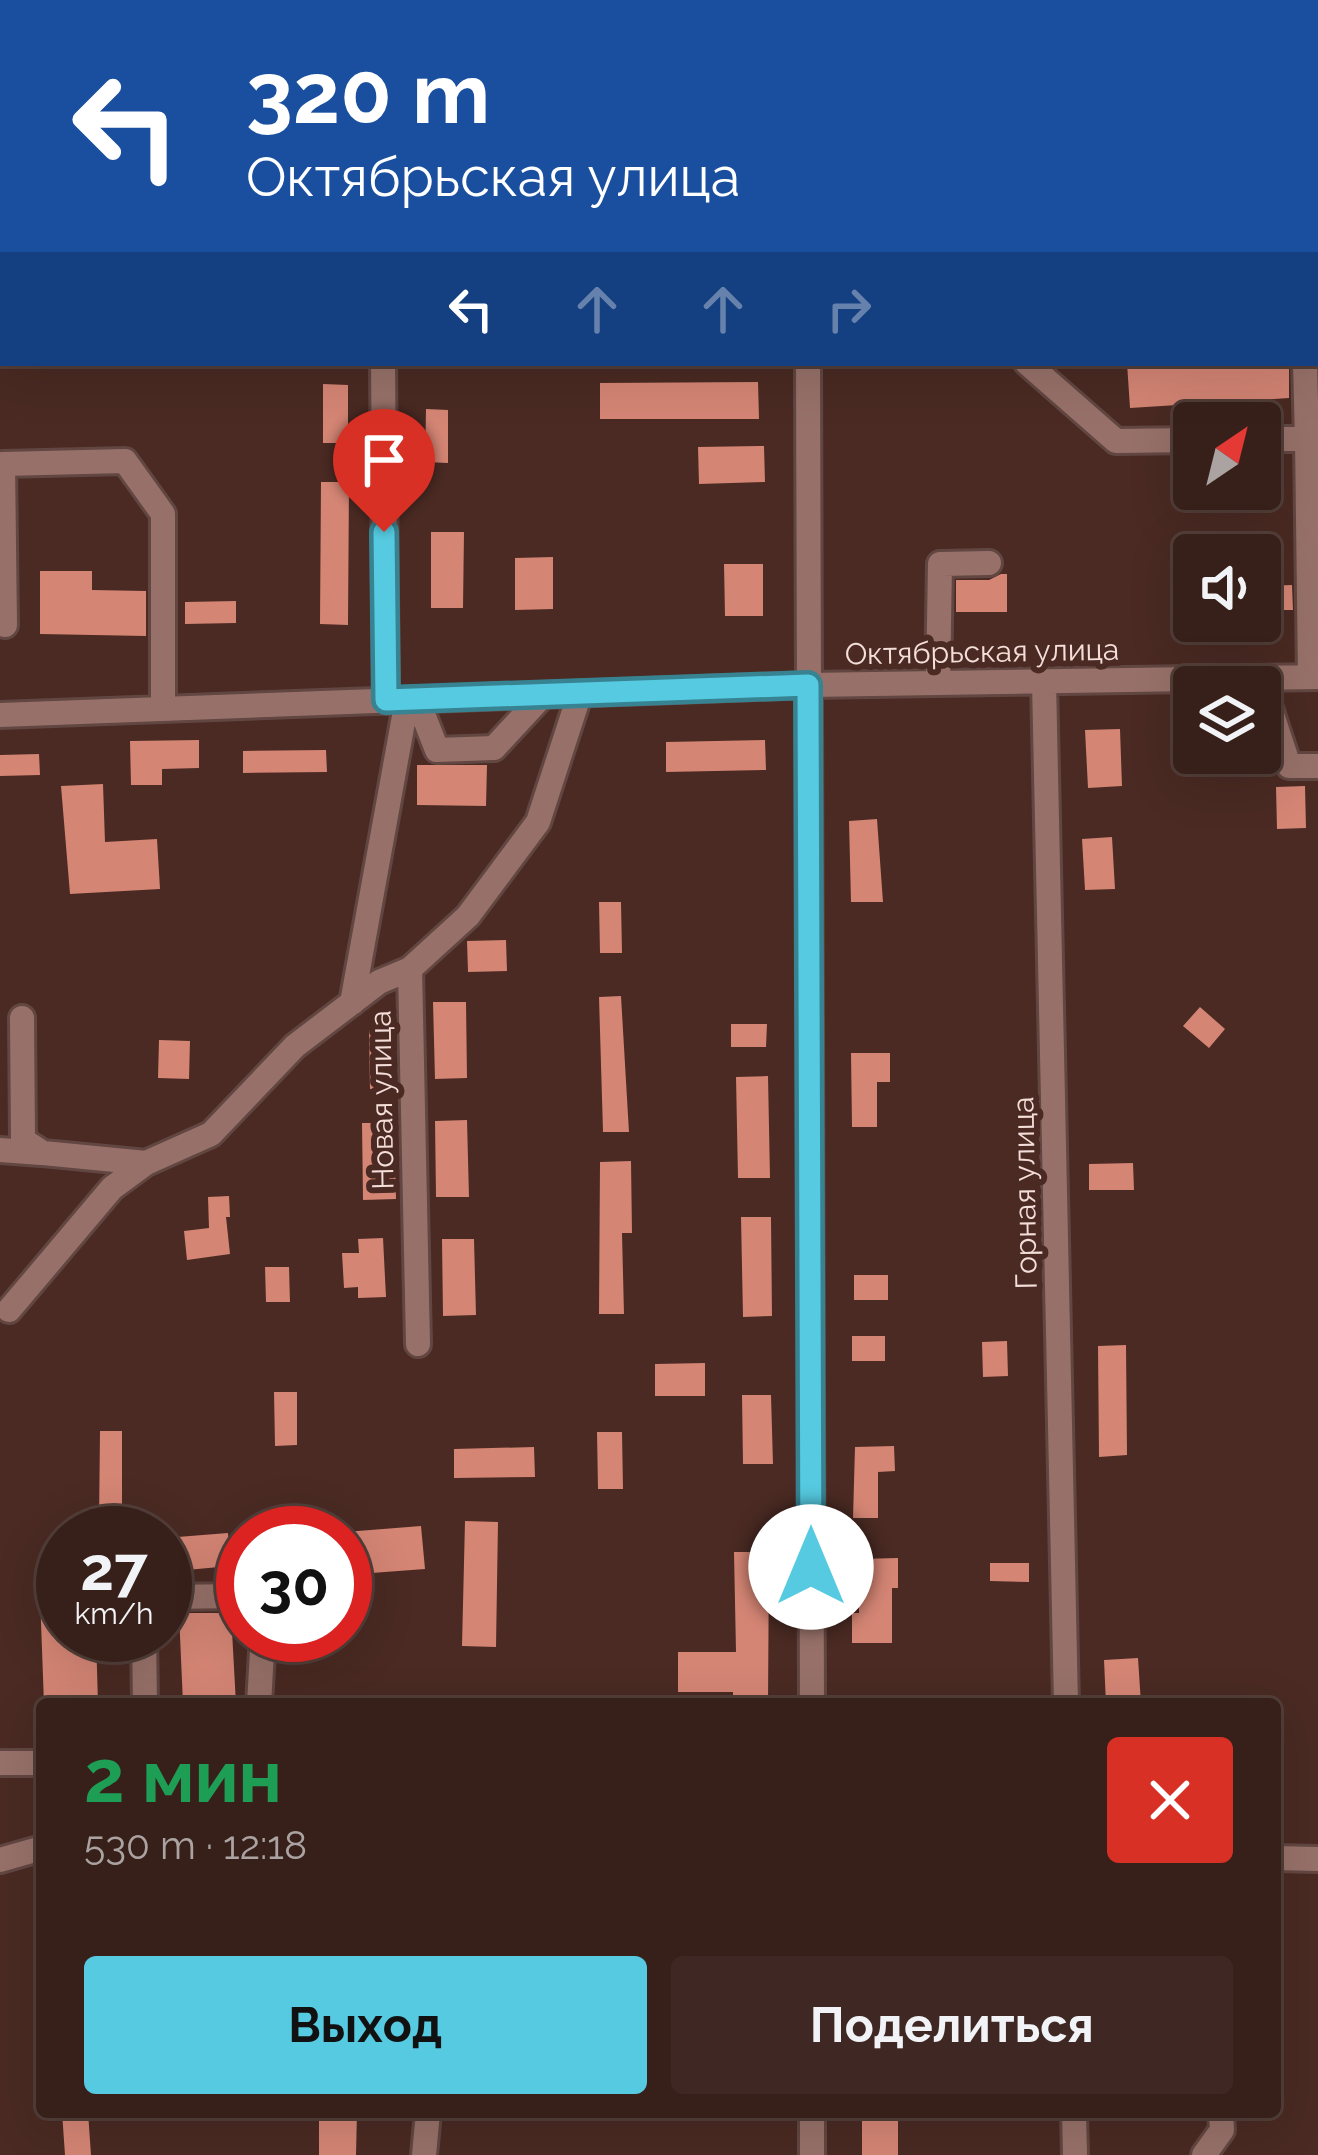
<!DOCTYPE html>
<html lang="ru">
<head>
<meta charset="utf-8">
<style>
  :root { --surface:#38201a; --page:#3f2823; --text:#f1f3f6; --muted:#aba3a2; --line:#523e39; --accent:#55cae0 }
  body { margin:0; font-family:Raleway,sans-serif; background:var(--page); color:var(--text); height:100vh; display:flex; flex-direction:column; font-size:45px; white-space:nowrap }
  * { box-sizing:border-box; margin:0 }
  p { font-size:39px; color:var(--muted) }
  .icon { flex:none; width:66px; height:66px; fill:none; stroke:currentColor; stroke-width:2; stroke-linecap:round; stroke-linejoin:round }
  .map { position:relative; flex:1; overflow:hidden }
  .panel { position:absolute; left:36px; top:1698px; width:1245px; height:420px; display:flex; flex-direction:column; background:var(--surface); border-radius:12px; box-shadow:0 12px 48px #0002,0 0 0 3px var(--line) }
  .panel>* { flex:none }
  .guide { position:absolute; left:0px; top:0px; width:1320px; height:366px; box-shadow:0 12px 48px #0002,0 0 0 3px var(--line); background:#1a4fa0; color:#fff; overflow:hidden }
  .needle { width:78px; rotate:35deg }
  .controls { position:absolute; left:1173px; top:402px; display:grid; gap:24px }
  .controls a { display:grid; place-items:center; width:108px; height:108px; border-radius:12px; background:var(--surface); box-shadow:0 12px 48px #0002,0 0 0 3px var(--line); font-size:60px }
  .speed { position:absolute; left:36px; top:1506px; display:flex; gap:24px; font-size:60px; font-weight:700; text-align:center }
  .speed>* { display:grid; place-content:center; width:156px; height:156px; border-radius:50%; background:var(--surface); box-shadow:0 12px 48px #0002,0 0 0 3px var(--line); line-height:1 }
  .speed small { font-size:30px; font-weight:400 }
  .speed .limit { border:18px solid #d22; background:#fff; color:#111 }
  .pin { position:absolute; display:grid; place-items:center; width:102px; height:102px; color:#fff; margin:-123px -51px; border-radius:50% 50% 50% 0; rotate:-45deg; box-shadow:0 0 12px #0007 }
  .pin .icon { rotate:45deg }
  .me { position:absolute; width:132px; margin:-66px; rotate:0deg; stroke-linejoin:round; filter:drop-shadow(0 0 9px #0008) }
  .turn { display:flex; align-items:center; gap:42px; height:252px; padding:0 48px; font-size:54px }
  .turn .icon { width:156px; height:156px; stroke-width:2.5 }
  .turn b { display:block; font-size:84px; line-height:102px }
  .lanes { display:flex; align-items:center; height:114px; padding:0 48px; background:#0003; justify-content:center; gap:60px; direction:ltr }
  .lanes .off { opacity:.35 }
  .round { display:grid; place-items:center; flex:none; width:126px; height:126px; border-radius:12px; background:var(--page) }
  .headline { display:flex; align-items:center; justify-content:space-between; height:204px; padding:0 48px }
  h1 { font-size:72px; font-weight:700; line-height:90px; color:#1e9e55 }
  .cta { display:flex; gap:24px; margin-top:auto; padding:24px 48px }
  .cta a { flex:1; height:138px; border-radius:12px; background:var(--accent); color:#111; font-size:48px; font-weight:700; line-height:138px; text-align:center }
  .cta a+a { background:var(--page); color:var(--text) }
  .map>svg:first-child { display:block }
</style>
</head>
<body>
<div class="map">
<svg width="1318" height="2155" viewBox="0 0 1318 2155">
  <rect width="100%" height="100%" fill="#4a2a23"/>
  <!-- building -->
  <path fill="#d48574" d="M 1127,363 L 1289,363 L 1289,398 L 1130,408 Z
    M 758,382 L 759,419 L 600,419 L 600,383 Z
    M 323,384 L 348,385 L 348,443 L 323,443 Z
    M 426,409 L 448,410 L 448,463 L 425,462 Z
    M 759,446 L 764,446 L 765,482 L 699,484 L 698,447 Z
    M 321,482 L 349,482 L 348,625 L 320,624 Z
    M 431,532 L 464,532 L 463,608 L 431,608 Z
    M 553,557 L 553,609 L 515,610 L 515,558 Z
    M 724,564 L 763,564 L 763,616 L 725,616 Z
    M 40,571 L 92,571 L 92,590 L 146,591 L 146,636 L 40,634 Z
    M 1001,574 L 1007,574 L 1007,612 L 956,612 L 956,580 L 989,580 Z
    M 1292,585 L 1293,610 L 1260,610 L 1260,586 Z
    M 236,601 L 236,623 L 185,624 L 185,602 Z
    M 1120,729 L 1122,786 L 1088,788 L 1085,730 Z
    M 199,740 L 199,768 L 162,769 L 162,785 L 131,785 L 130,741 Z
    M 765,740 L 766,770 L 666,772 L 666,742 Z
    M 326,750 L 327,772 L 243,773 L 243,751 Z
    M 39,754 L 40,775 L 0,776 L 0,755 Z
    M 417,765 L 487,765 L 486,806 L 417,805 Z
    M 103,784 L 105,842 L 157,839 L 160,889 L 70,894 L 61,786 Z
    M 1305,786 L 1306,828 L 1277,829 L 1276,787 Z
    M 877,819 L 883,902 L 851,902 L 849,821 Z
    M 1112,837 L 1115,889 L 1085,890 L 1082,839 Z
    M 599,902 L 621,902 L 622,953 L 600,953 Z
    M 506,940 L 507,971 L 468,972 L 467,941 Z
    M 621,996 L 629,1132 L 603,1132 L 599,997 Z
    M 433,1002 L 466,1002 L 467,1078 L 435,1079 Z
    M 1200,1007 L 1225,1029 L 1209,1048 L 1183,1026 Z
    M 731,1024 L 767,1024 L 766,1047 L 731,1047 Z
    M 369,1030 L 394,1030 L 395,1088 L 370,1089 Z
    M 159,1040 L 190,1041 L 189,1079 L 158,1078 Z
    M 851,1053 L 890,1053 L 890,1082 L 877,1082 L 877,1127 L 852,1127 Z
    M 768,1076 L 770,1178 L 738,1178 L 736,1077 Z
    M 467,1120 L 469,1197 L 436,1197 L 435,1121 Z
    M 362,1123 L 394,1123 L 396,1199 L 363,1200 Z
    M 631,1161 L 632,1233 L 622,1233 L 624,1314 L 599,1314 L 600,1162 Z
    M 1133,1163 L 1134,1190 L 1089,1190 L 1089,1164 Z
    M 229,1196 L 230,1217 L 226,1217 L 230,1254 L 187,1260 L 184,1231 L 209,1228 L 208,1197 Z
    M 741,1217 L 771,1217 L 772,1316 L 743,1317 Z
    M 383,1238 L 386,1297 L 358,1298 L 358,1287 L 344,1288 L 342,1253 L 359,1253 L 358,1239 Z
    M 442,1239 L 474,1239 L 476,1315 L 443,1316 Z
    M 265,1267 L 289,1267 L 290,1302 L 266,1302 Z
    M 854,1275 L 888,1275 L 888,1300 L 854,1300 Z
    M 852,1336 L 885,1336 L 885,1361 L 852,1361 Z
    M 1007,1341 L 1008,1376 L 983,1377 L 982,1342 Z
    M 1126,1345 L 1127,1455 L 1099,1457 L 1098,1346 Z
    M 705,1363 L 705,1396 L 655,1396 L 655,1364 Z
    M 274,1392 L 297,1392 L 297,1445 L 275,1446 Z
    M 742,1395 L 771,1395 L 773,1464 L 743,1464 Z
    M 100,1431 L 122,1431 L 122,1522 L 99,1522 Z
    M 597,1432 L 622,1432 L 623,1489 L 598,1489 Z
    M 894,1446 L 895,1471 L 878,1472 L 878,1518 L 853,1518 L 855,1447 Z
    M 534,1447 L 535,1477 L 454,1478 L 454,1449 Z
    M 465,1521 L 498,1522 L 496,1647 L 462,1646 Z
    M 421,1526 L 425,1569 L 345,1575 L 345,1532 Z
    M 228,1533 L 230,1566 L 165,1572 L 165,1538 Z
    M 734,1552 L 769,1552 L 768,1704 L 733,1704 L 733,1692 L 678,1692 L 678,1652 L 736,1652 Z
    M 898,1558 L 898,1588 L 892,1588 L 892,1643 L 852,1643 L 852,1613 L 859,1613 L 859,1559 Z
    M 990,1563 L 1029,1563 L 1029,1582 L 990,1581 Z
    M 63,1594 L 63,1635 L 96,1635 L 98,1704 L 44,1704 L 40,1595 Z
    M 179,1613 L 231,1613 L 236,1704 L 183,1704 Z
    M 1138,1658 L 1141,1704 L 1106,1704 L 1104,1660 Z
    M 62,2112 L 88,2112 L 91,2155 L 65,2155 Z
    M 319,2112 L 357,2112 L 356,2155 L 319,2155 Z
    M 862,2117 L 898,2117 L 898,2155 L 862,2155 Z"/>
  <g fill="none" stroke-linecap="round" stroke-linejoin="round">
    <defs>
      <path id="minor" d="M 141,0 L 141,3
        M 380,0 L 380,3
        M 805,0 L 805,3
        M 950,0 L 950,3
        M 1179,0 L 1186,3
        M 1317,168 L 1318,168
        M 383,363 L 386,701
        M 808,363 L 812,1704
        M 1027,363 L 1116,441 L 1194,440
        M 1305,363 L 1307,439
        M 1260,439 L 1307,439 L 1310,677
        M 5,625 L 3,464 L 125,461 L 163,514 L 163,709
        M 1260,678 L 1289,766 L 1318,766
        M 1044,681 L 1066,1704
        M 938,683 L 940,564 L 989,563
        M 417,699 L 437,750 L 494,748 L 543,695
        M 0,715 L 809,685 L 1318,677
        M 352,1003 L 407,700
        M 22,1018 L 23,1140 L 43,1153 L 146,1163
        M 0,1150 L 41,1153
        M 9,1310 L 112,1188 L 146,1163 L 211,1134 L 295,1046 L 379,982 L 410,969
        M 418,1344 L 410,969 L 468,916 L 538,822 L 580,693
        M 345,1592 L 351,1591
        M 165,1597 L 243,1596
        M 144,1635 L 145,1704
        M 259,1704 L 263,1635
        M 0,1763 L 42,1763
        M 1275,1858 L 1318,1859
        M 0,1860 L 42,1848
        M 812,2112 L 812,2155
        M 1074,2112 L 1075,2155
        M 424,2155 L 428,2112
        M 1204,2155 L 1222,2130 L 1221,2112"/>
    </defs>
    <!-- minor casing -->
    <use href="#minor" stroke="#624641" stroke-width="30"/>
    <!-- minor -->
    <use href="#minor" stroke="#977169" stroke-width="24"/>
  </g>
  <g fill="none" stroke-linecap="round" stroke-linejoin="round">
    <defs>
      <path id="route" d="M 384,532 L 386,700 L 808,685 L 811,1567"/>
    </defs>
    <!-- route casing -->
    <use href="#route" stroke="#378392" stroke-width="30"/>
    <!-- route -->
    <use href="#route" stroke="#55cae0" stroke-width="21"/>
  </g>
  <g text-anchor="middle" stroke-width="12" stroke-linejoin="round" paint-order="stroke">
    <!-- street labels -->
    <g font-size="30" fill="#f4ded9" stroke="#4a2a23">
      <text transform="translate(982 652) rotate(-1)" y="10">Октябрьская улица</text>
      <text transform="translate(382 1100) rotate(-91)" y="10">Новая улица</text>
      <text transform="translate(1025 1193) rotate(-91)" y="10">Горная улица</text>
    </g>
  </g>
</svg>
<div class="controls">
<a><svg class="needle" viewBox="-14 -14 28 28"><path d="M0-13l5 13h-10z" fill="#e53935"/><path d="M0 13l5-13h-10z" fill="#aba3a2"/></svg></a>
<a><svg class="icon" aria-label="sound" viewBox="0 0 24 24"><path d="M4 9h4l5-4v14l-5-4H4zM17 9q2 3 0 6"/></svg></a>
<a><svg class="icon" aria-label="layers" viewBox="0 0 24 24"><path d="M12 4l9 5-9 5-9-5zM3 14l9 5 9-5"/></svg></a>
</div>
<div class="speed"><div>27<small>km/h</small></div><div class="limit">30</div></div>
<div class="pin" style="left:384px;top:532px;background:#d93025"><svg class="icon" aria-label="arrive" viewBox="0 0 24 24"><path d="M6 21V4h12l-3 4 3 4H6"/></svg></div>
<svg class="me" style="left:811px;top:1567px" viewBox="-20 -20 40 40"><circle r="19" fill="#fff"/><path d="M0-13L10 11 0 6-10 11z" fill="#55cae0"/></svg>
<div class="guide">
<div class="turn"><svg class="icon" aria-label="left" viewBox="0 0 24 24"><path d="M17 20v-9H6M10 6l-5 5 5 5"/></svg><div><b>320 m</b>Октябрьская улица</div></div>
<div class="lanes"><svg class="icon" aria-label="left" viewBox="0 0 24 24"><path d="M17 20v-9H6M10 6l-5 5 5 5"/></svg><svg class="icon off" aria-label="ahead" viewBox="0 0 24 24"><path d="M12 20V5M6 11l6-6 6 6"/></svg><svg class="icon off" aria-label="ahead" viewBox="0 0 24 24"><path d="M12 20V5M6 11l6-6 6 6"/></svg><svg class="icon off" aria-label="right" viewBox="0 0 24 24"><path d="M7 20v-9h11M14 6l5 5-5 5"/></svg></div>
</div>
<section class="panel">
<div class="headline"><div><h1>2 мин</h1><p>530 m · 12:18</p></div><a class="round" style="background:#d93025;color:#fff"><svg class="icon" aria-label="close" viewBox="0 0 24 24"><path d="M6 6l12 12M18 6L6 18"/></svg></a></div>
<div class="cta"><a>Выход</a><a>Поделиться</a></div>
</section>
</div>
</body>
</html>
